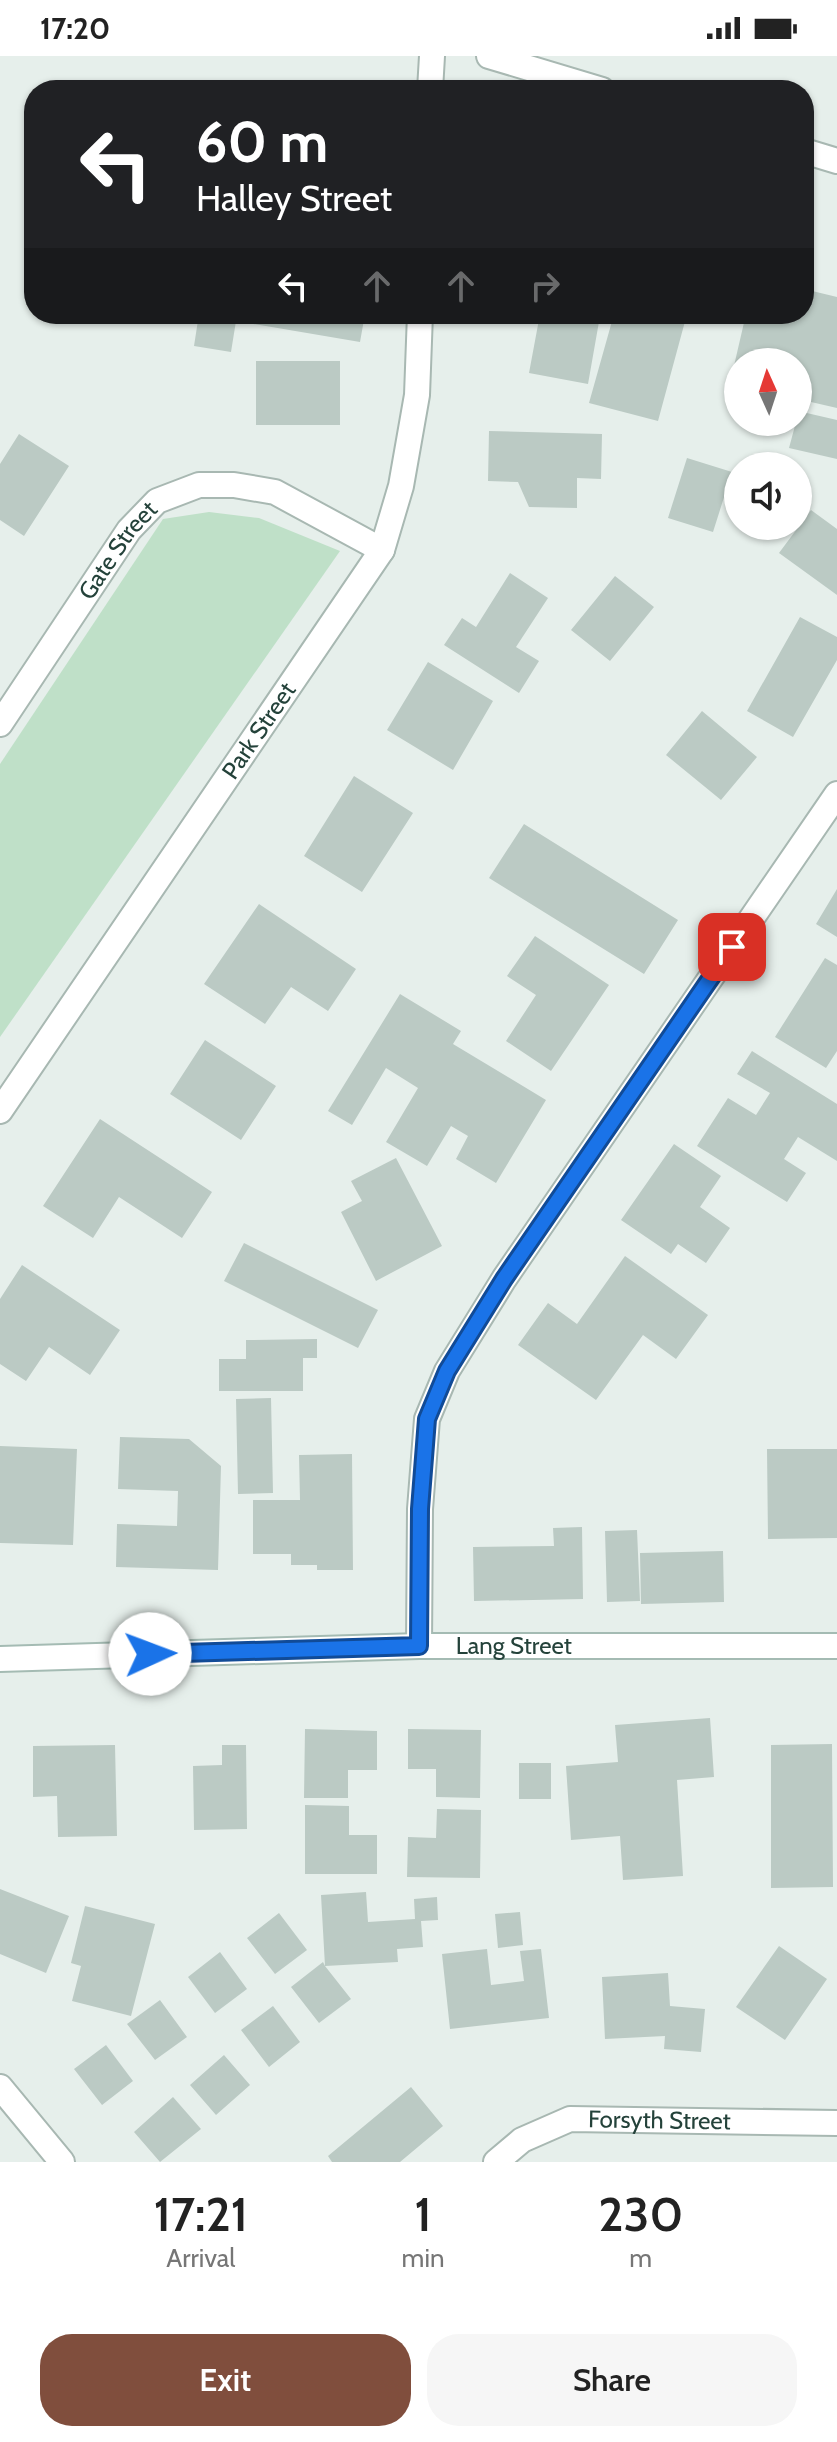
<!DOCTYPE html>
<html lang="en">
<head>
<meta charset="utf-8">
<style>
  :root { --surface:#fff; --page:#f6f6f6; --text:#222; --muted:#767676; --accent:#804e3d }
  body { margin:0; font-family:Cabin,sans-serif; background:var(--page); color:var(--text); height:100vh; display:flex; flex-direction:column; font-size:30px; white-space:nowrap }
  * { box-sizing:border-box; margin:0 }
  p { font-size:26px; color:var(--muted) }
  .icon { flex:none; width:44px; height:44px; fill:none; stroke:currentColor; stroke-width:2; stroke-linecap:round; stroke-linejoin:round }
  .map { position:relative; height:2106px; overflow:hidden }
  .details { display:flex; flex-direction:column; background:var(--surface); flex:1 }
  .details>* { flex:none }
  .banner { position:absolute; left:24px; top:24px; width:790px; height:244px; border-radius:32px; box-shadow:0 2px 6px #0004; background:#202124; color:#fff; overflow:hidden }
  .needle { width:52px; rotate:357deg }
  .tools { position:absolute; left:724px; top:292px; display:grid; gap:16px }
  .tools a { display:grid; place-items:center; width:88px; height:88px; border-radius:50%; background:var(--surface); box-shadow:0 2px 6px #0004; font-size:40px }
  .pin { position:absolute; display:grid; place-items:center; width:68px; height:68px; color:#fff; margin:-34px; border-radius:16px; box-shadow:0 4px 12px #0006 }
  .me { position:absolute; width:88px; margin:-44px; rotate:88deg; stroke-linejoin:round; filter:drop-shadow(0 0 6px #0008) }
  .turn { display:flex; align-items:center; gap:28px; height:168px; padding:0 40px; font-size:36px }
  .turn .icon { width:104px; height:104px; stroke-width:2.5 }
  .turn b { display:block; font-size:56px; line-height:68px }
  .lanes { display:flex; align-items:center; height:76px; padding:0 40px; background:#0003; justify-content:center; gap:40px; direction:ltr }
  .lanes .off { opacity:.35 }
  .eta { display:flex; justify-content:space-evenly; align-items:center; height:136px; text-align:center }
  .eta b { font-size:48px; font-weight:600; line-height:56px }
  .action { display:flex; gap:16px; margin-top:auto; padding:16px 40px }
  .action a { flex:1; height:92px; border-radius:32px; background:var(--accent); color:#fff; font-size:32px; font-weight:600; line-height:92px; text-align:center }
  .action a+a { background:var(--page); color:var(--text) }
  .status { display:flex; justify-content:space-between; align-items:center; height:56px; padding:0 40px; background:var(--surface); direction:ltr }
  .status svg { height:22px; fill:currentColor }
  .map>svg:first-child { display:block }
</style>
</head>
<body>
<div class="status"><b>17:20</b><svg viewBox="0 0 49 12"><path d="M0 12V9h3v3zM5 12V6h3v6zM10 12V3h3v9zM15 12V0h3v12zM26 1h20v11H26zM47 4h2v5h-2z"/></svg></div>
<div class="map">
<svg width="837" height="2106" viewBox="0 0 837 2106">
  <rect width="100%" height="100%" fill="#e6efeb"/>
  <!-- green -->
  <path fill="#bfe0c8" d="M 209,456 L 259,462 L 340,495 L 0,981 L 0,708 L 163,463 Z"/>
  <!-- building -->
  <path fill="#bbcac4" d="M 804,233 L 837,241 L 837,352 L 798,343 L 798,306 L 738,306 L 738,329 L 730,327 L 746,258 L 804,258 Z
    M 199,258 L 365,258 L 360,286 L 236,265 L 231,296 L 194,290 Z
    M 540,258 L 588,258 L 600,260 L 588,328 L 529,317 Z
    M 614,258 L 687,258 L 658,365 L 589,347 Z
    M 256,305 L 340,305 L 340,369 L 256,369 Z
    M 798,355 L 837,364 L 837,403 L 789,392 L 796,366 L 798,366 Z
    M 489,375 L 602,378 L 601,423 L 577,422 L 577,452 L 529,451 L 518,426 L 488,425 Z
    M 19,378 L 69,410 L 24,480 L 0,464 L 0,408 Z
    M 687,402 L 732,416 L 713,476 L 668,462 Z
    M 811,454 L 837,473 L 837,539 L 779,497 Z
    M 510,517 L 548,542 L 516,591 L 539,605 L 519,637 L 444,589 L 462,562 L 476,571 Z
    M 615,520 L 654,551 L 610,605 L 571,574 Z
    M 800,561 L 837,581 L 837,604 L 793,681 L 747,655 Z
    M 428,606 L 493,645 L 453,714 L 387,674 Z
    M 702,655 L 757,701 L 721,744 L 666,699 Z
    M 354,720 L 413,757 L 362,836 L 304,800 Z
    M 524,768 L 678,864 L 644,918 L 489,822 Z
    M 837,833 L 837,881 L 816,868 Z
    M 259,848 L 356,913 L 328,955 L 291,931 L 265,968 L 204,928 Z
    M 535,880 L 609,929 L 551,1015 L 506,985 L 536,939 L 507,920 Z
    M 825,902 L 837,909 L 837,995 L 826,1012 L 775,981 Z
    M 400,938 L 461,975 L 453,988 L 546,1044 L 496,1127 L 456,1103 L 468,1080 L 451,1070 L 427,1110 L 386,1086 L 418,1032 L 386,1012 L 352,1069 L 328,1055 Z
    M 205,984 L 276,1030 L 241,1084 L 170,1038 Z
    M 752,995 L 837,1048 L 837,1105 L 798,1081 L 784,1103 L 806,1117 L 787,1146 L 697,1090 L 728,1042 L 756,1059 L 770,1037 L 737,1018 Z
    M 100,1063 L 212,1136 L 182,1182 L 119,1141 L 93,1182 L 43,1150 Z
    M 674,1088 L 721,1120 L 700,1151 L 730,1172 L 706,1207 L 678,1188 L 671,1198 L 621,1164 Z
    M 396,1102 L 442,1190 L 376,1225 L 341,1156 L 362,1145 L 351,1125 Z
    M 244,1187 L 378,1254 L 358,1292 L 224,1225 Z
    M 625,1200 L 708,1259 L 676,1303 L 643,1279 L 596,1344 L 518,1289 L 548,1247 L 577,1268 Z
    M 22,1209 L 120,1274 L 90,1319 L 49,1291 L 26,1325 L 0,1308 L 0,1243 Z
    M 317,1283 L 317,1302 L 303,1302 L 303,1335 L 219,1335 L 219,1303 L 246,1303 L 246,1284 Z
    M 271,1342 L 273,1437 L 238,1438 L 236,1343 Z
    M 120,1381 L 189,1383 L 221,1410 L 218,1514 L 116,1511 L 117,1468 L 177,1470 L 178,1435 L 118,1433 Z
    M 0,1390 L 77,1393 L 73,1489 L 0,1487 Z
    M 767,1393 L 837,1393 L 837,1482 L 768,1483 Z
    M 352,1398 L 353,1514 L 317,1514 L 317,1509 L 291,1509 L 291,1498 L 253,1498 L 253,1444 L 300,1444 L 299,1399 Z
    M 582,1471 L 583,1543 L 474,1545 L 473,1491 L 554,1490 L 553,1472 Z
    M 637,1474 L 640,1545 L 607,1546 L 605,1475 Z
    M 723,1495 L 724,1546 L 641,1548 L 640,1497 Z
    M 710,1662 L 714,1721 L 677,1724 L 683,1820 L 623,1824 L 620,1780 L 571,1784 L 566,1710 L 618,1706 L 615,1669 Z
    M 305,1673 L 377,1675 L 377,1714 L 348,1714 L 348,1742 L 304,1742 Z
    M 408,1673 L 481,1674 L 480,1742 L 436,1741 L 436,1713 L 408,1713 Z
    M 832,1688 L 833,1831 L 771,1832 L 771,1689 Z
    M 115,1689 L 117,1780 L 58,1781 L 57,1740 L 33,1741 L 33,1690 Z
    M 222,1689 L 246,1689 L 247,1773 L 194,1774 L 193,1710 L 222,1709 Z
    M 519,1707 L 551,1707 L 551,1743 L 519,1743 Z
    M 305,1749 L 349,1750 L 349,1779 L 377,1779 L 377,1818 L 305,1818 Z
    M 437,1753 L 481,1754 L 480,1822 L 407,1821 L 408,1781 L 436,1782 Z
    M 0,1833 L 69,1860 L 46,1917 L 0,1898 Z
    M 366,1836 L 368,1866 L 415,1863 L 414,1843 L 437,1841 L 438,1864 L 421,1865 L 423,1891 L 397,1893 L 398,1906 L 325,1910 L 351,1943 L 319,1967 L 291,1931 L 323,1906 L 325,1910 L 321,1839 Z
    M 85,1850 L 155,1868 L 131,1960 L 72,1945 L 81,1910 L 71,1907 Z
    M 520,1856 L 523,1889 L 498,1892 L 495,1858 Z
    M 279,1857 L 307,1894 L 275,1918 L 247,1882 Z
    M 779,1890 L 827,1923 L 785,1984 L 736,1951 Z
    M 487,1893 L 491,1929 L 524,1925 L 520,1895 L 541,1893 L 549,1962 L 450,1973 L 442,1898 Z
    M 220,1896 L 247,1933 L 215,1957 L 188,1921 Z
    M 668,1917 L 670,1950 L 705,1953 L 701,1996 L 664,1993 L 665,1980 L 605,1983 L 602,1921 Z
    M 160,1944 L 187,1981 L 155,2004 L 127,1968 Z
    M 273,1950 L 300,1986 L 269,2011 L 241,1974 Z
    M 106,1989 L 133,2025 L 102,2049 L 74,2013 Z
    M 224,1999 L 250,2029 L 216,2059 L 190,2029 Z
    M 411,2031 L 443,2070 L 400,2106 L 332,2106 L 328,2100 Z
    M 173,2041 L 201,2073 L 160,2106 L 134,2076 Z"/>
  <g fill="none" stroke-linecap="round" stroke-linejoin="round">
    <defs>
      <g id="street">
        <path d="M 489,0 L 602,34"/>
        <path d="M 430,34 L 432,0"/>
        <path d="M 804,95 L 837,105"/>
        <path id="s1" d="M 0,668 L 129,474 L 157,445 L 199,429 L 234,429 L 275,436 L 382,494"/>
        <path id="s2" d="M 0,1055 L 382,494 L 401,430 L 417,339 L 420,258"/>
        <path d="M 419,1590 L 420,1453 L 427,1363 L 447,1315 L 504,1223 L 837,738"/>
        <path d="M 0,2031 L 62,2106"/>
        <path id="s3" d="M 496,2106 L 522,2084 L 570,2063 L 837,2067"/>
      </g>
      <g id="secondary">
        <path id="s4" d="M 0,1603 L 419,1590 L 837,1590"/>
      </g>
    </defs>
    <!-- street casing -->
    <use href="#street" stroke="#a8b8b2" stroke-width="28"/>
    <!-- secondary casing -->
    <use href="#secondary" stroke="#a4bbb3" stroke-width="28"/>
    <!-- street -->
    <use href="#street" stroke="#fff" stroke-width="24"/>
    <!-- secondary -->
    <use href="#secondary" stroke="#fff" stroke-width="24"/>
  </g>
  <g fill="none" stroke-linecap="round" stroke-linejoin="round">
    <defs>
      <path id="route" d="M 150,1598 L 419,1590 L 420,1453 L 427,1363 L 447,1315 L 504,1223 L 732,891"/>
    </defs>
    <!-- route casing -->
    <use href="#route" stroke="#114b97" stroke-width="20"/>
    <!-- route -->
    <use href="#route" stroke="#1a73e8" stroke-width="14"/>
  </g>
  <g text-anchor="middle" stroke-width="6" stroke-linejoin="round" paint-order="stroke">
    <!-- street labels -->
    <g font-size="24" fill="#24423a" stroke="#f7fbf9">
      <text dy="8" stroke="none"><textPath href="#s1" startOffset="210">Gate Street</textPath></text>
      <text dy="8" stroke="none"><textPath href="#s2" startOffset="460">Park Street</textPath></text>
      <text dy="8" stroke="none"><textPath href="#s4" startOffset="514">Lang Street</textPath></text>
      <text dy="8" stroke="none"><textPath href="#s3" startOffset="176">Forsyth Street</textPath></text>
    </g>
  </g>
</svg>
<div class="tools">
<a><svg class="needle" viewBox="-14 -14 28 28"><path d="M0-13l5 13h-10z" fill="#e53935"/><path d="M0 13l5-13h-10z" fill="#767676"/></svg></a>
<a><svg class="icon" aria-label="sound" viewBox="0 0 24 24"><path d="M4 9h4l5-4v14l-5-4H4zM17 9q2 3 0 6"/></svg></a>
</div>
<div class="pin" style="left:732px;top:891px;background:#d93025"><svg class="icon" aria-label="arrive" viewBox="0 0 24 24"><path d="M6 21V4h12l-3 4 3 4H6"/></svg></div>
<svg class="me" style="left:150px;top:1598px" viewBox="-20 -20 40 40"><circle r="19" fill="#fff"/><path d="M0-13L10 11 0 6-10 11z" fill="#1a73e8"/></svg>
<div class="banner">
<div class="turn"><svg class="icon" aria-label="left" viewBox="0 0 24 24"><path d="M17 20v-9H6M10 6l-5 5 5 5"/></svg><div><b>60 m</b>Halley Street</div></div>
<div class="lanes"><svg class="icon" aria-label="left" viewBox="0 0 24 24"><path d="M17 20v-9H6M10 6l-5 5 5 5"/></svg><svg class="icon off" aria-label="ahead" viewBox="0 0 24 24"><path d="M12 20V5M6 11l6-6 6 6"/></svg><svg class="icon off" aria-label="ahead" viewBox="0 0 24 24"><path d="M12 20V5M6 11l6-6 6 6"/></svg><svg class="icon off" aria-label="right" viewBox="0 0 24 24"><path d="M7 20v-9h11M14 6l5 5-5 5"/></svg></div>
</div>
</div>
<section class="details">
<div class="eta">
<div><b>17:21</b><p>Arrival</p></div>
<div><b>1</b><p>min</p></div>
<div><b>230</b><p>m</p></div>
</div>
<div class="action"><a>Exit</a><a>Share</a></div>
</section>
</body>
</html>
